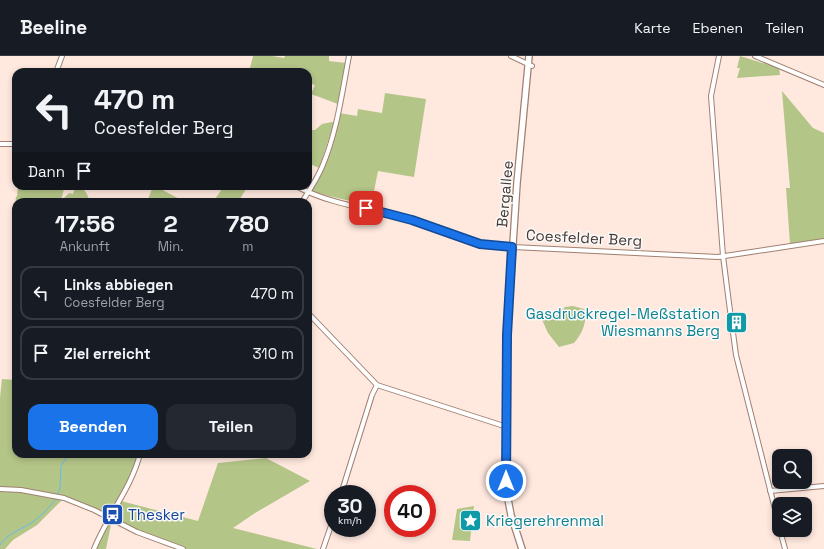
<!DOCTYPE html>
<html lang="de">
<head>
<meta charset="utf-8">
<style>
  :root { --surface:#171b24; --page:#242831; --text:#f1f3f6; --muted:#9ea1a6; --line:#363941; --accent:#1a73e8 }
  body { margin:0; font-family:"Space Grotesk",sans-serif; background:var(--page); color:var(--text); height:100vh; display:flex; flex-direction:column; font-size:15px; white-space:nowrap }
  * { box-sizing:border-box; margin:0 }
  p { font-size:13px; color:var(--muted) }
  .icon { flex:none; width:22px; height:22px; fill:none; stroke:currentColor; stroke-width:2; stroke-linecap:round; stroke-linejoin:round }
  .map { position:relative; flex:1; overflow:hidden }
  .side { position:absolute; left:12px; top:142px; width:300px; height:260px; display:flex; flex-direction:column; background:var(--surface); border-radius:12px; box-shadow:0 2px 6px #0003 }
  .side>* { flex:none }
  .guide { position:absolute; left:12px; top:12px; width:300px; height:122px; border-radius:12px; box-shadow:0 2px 6px #0003; background:#171b24; color:var(--text); overflow:hidden }
  .controls { position:absolute; left:772px; top:393px; display:grid; gap:8px }
  .controls a { display:grid; place-items:center; width:40px; height:40px; border-radius:8px; background:var(--surface); box-shadow:0 2px 6px #0003; font-size:20px }
  .speed { position:absolute; left:324px; top:429px; display:flex; gap:8px; font-size:20px; font-weight:700; text-align:center }
  .speed>* { display:grid; place-content:center; width:52px; height:52px; border-radius:50%; background:var(--surface); box-shadow:0 2px 6px #0003; line-height:1 }
  .speed small { font-size:10px; font-weight:400 }
  .speed .limit { border:6px solid #d22; background:#fff; color:#111 }
  .pin { position:absolute; display:grid; place-items:center; width:34px; height:34px; color:#fff; margin:-17px; border-radius:8px; box-shadow:0 2px 6px #0006 }
  .me { position:absolute; width:44px; margin:-22px; rotate:0deg; stroke-linejoin:round; filter:drop-shadow(0 0 3px #0008) }
  .turn { display:flex; align-items:center; gap:14px; height:84px; padding:0 16px; font-size:18px }
  .turn .icon { width:52px; height:52px; stroke-width:2.5 }
  .turn b { display:block; font-size:28px; line-height:34px }
  .then { display:flex; align-items:center; height:38px; padding:0 16px; background:#0003; gap:8px; font-size:15px }
  .eta { display:flex; justify-content:space-evenly; align-items:center; height:68px; text-align:center }
  .eta b { font-size:24px; font-weight:800; line-height:28px }
  .cta { display:flex; gap:8px; margin-top:auto; padding:8px 16px }
  .cta a { flex:1; height:46px; border-radius:12px; background:var(--accent); color:#fff; font-size:16px; font-weight:800; line-height:46px; text-align:center }
  .cta a+a { background:var(--page); color:var(--text) }
  ul { padding:0; list-style:none }
  li { display:flex; align-items:center; gap:12px; height:54px; margin:0 8px 6px; padding:0 8px; border:2px solid var(--line); border-radius:12px }
  li div { flex:1 }
  li b { display:block; font-size:15px }
  li em { font-style:normal }
  header { display:flex; align-items:center; gap:24px; box-sizing:border-box; height:56px; padding:0 20px; background:var(--surface); border-bottom:1px solid var(--line) }
  header strong { font-size:19px }
  nav { display:flex; gap:22px; margin-inline-start:auto; font-size:14px }
  .map>svg:first-child { display:block }
</style>
</head>
<body>
<header>
<strong>Beeline</strong>
<nav><a>Karte</a><a>Ebenen</a><a>Teilen</a></nav>
</header>
<div class="map">
<svg width="824" height="493" viewBox="0 0 824 493">
  <rect width="100%" height="100%" fill="#ffe8de"/>
  <!-- green -->
  <path fill="#b4c588" d="M 253,0 L 272,0 L 284,2 L 285,0 L 329,0 L 329,5 L 346,7 L 338,48 L 311,38 L 315,29 L 308,27 L 308,16 L 249,16 Z
    M 740,0 L 779,12 L 780,19 L 737,22 L 740,12 L 737,12 Z
    M 782,35 L 813,72 L 824,77 L 824,183 L 790,188 L 786,132 L 790,132 Z
    M 385,37 L 426,43 L 414,121 L 378,115 L 371,150 L 312,136 L 311,134 L 325,109 L 339,57 L 357,60 L 358,53 L 382,57 Z
    M 332,66 L 334,67 L 319,112 L 308,107 L 308,74 L 315,74 L 322,68 Z
    M 18,130 L 62,131 L 64,133 L 62,141 L 58,146 L 16,146 L 16,189 L 13,189 L 16,140 L 17,141 Z
    M 71,130 L 82,131 L 87,138 L 90,146 L 63,145 L 64,142 L 69,137 L 73,138 L 75,132 L 71,131 Z
    M 153,130 L 155,130 L 185,146 L 147,146 Z
    M 224,130 L 248,130 L 238,146 L 213,146 Z
    M 573,250 L 584,253 C 588,265 582,278 574,287 L 559,291 L 548,277 L 540,259 L 552,264 L 565,251 Z
    M 2,323 L 16,324 L 16,398 L 139,398 L 127,431 L 109,460 L 64,439 L 62,444 L 37,469 L 13,484 L 5,493 L 0,493 L 0,342 Z
    M 266,402 L 310,425 L 255,457 L 233,472 L 317,493 L 186,493 L 137,476 L 112,460 L 121,445 L 198,465 L 218,407 Z
    M 474,450 L 470,485 L 452,484 L 457,453 Z
    M 109,464 L 112,464 L 106,493 L 95,493 Z"/>
  <g fill="none" stroke-linecap="round" stroke-linejoin="round">
    <!-- stream -->
    <path stroke="#68baea" stroke-width="1" d="M 57,439 L 60,433 L 61,410 L 69,398
      M 0,489 C 7,479 15,476 26,470 C 36,465 50,452 56,442"/>
    <defs>
      <path id="street" d="M 511,0 L 532,10
        M 719,0 L 711,40 L 723,200 L 729,247 L 736,299 L 779,469
        M 755,0 L 824,29
        M 56,16 L 62,0
        M 0,88 L 16,88
        M 296,130 C 331,149 373,153 411,164 C 438,172 462,185 490,190 L 718,201 L 824,185
        M 302,146 C 309,135 317,123 322,111 C 337,76 342,37 349,0
        M 308,257 L 377,329 L 507,371
        M 0,433 L 21,434 L 64,442 L 94,454 L 137,476 L 183,493
        M 770,435 L 824,430
        M 341,438 L 372,339 L 377,329
        M 780,474 L 785,493
        M 94,493 C 107,460 131,433 140,398
        M 323,493 L 333,464"/>
      <path id="secondary" d="M 522,493 L 511,459 L 507,438 L 507,279 L 517,127 L 529,0"/>
    </defs>
    <!-- street casing -->
    <use href="#street" stroke="#a18071" stroke-width="6"/>
    <!-- secondary casing -->
    <use href="#secondary" stroke="#a18071" stroke-width="8"/>
    <!-- street -->
    <use href="#street" stroke="#fff" stroke-width="4"/>
    <!-- secondary -->
    <use href="#secondary" stroke="#fff" stroke-width="5.5"/>
  </g>
  <g fill="none" stroke-linecap="round" stroke-linejoin="round">
    <defs>
      <path id="route" d="M 366,152 L 412,164 L 480,188 L 512,191 L 507,279 L 506,425"/>
    </defs>
    <!-- route casing -->
    <use href="#route" stroke="#114b97" stroke-width="10"/>
    <!-- route -->
    <use href="#route" stroke="#1a73e8" stroke-width="7"/>
  </g>
  <!-- icons -->
  <defs>
    <symbol id="building-square" viewBox="-11 -11 22 22"><rect x="-9" y="-9" width="18" height="18" rx="4" fill="#0f9aa8" stroke="#fafafa"/><path d="M-4-6H4V6H1V3H-1V6H-4ZM-2.5-4.3h1.7v1.8h-1.7ZM.8-4.3h1.7v1.8H.8ZM-2.5-1h1.7V.8h-1.7ZM.8-1h1.7V.8H.8Z" fill="#fff"/></symbol>
    <symbol id="bus-square" viewBox="-11 -11 22 22"><rect x="-9" y="-9" width="18" height="18" rx="4" fill="#1a4fb4" stroke="#fafafa"/><path d="M-5-6H5V4H4V6H2V4H-2V6H-4V4H-5ZM-3.5-4V0h7V-4ZM-3.5 1.2v1.5H-2V1.2ZM2 1.2v1.5H3.5V1.2Z" fill="#fff"/></symbol>
    <symbol id="sight-square" viewBox="-11 -11 22 22"><rect x="-9" y="-9" width="18" height="18" rx="4" fill="#0f9aa8" stroke="#fafafa"/><path d="M0-6L1.8-2.2L6-1.7L2.9 1.2L3.7 5.4L0 3.3L-3.7 5.4L-2.9 1.2L-6-1.7L-1.8-2.2Z" fill="#fff"/></symbol>
  </defs>
  <g fill-rule="evenodd">
    <use href="#building-square" x="724" y="254" width="25" height="25"/>
    <use href="#bus-square" x="100" y="446" width="25" height="25"/>
    <use href="#sight-square" x="458" y="452" width="25" height="25"/>
  </g>
  <g text-anchor="middle" stroke-width="3" stroke-linejoin="round" paint-order="stroke">
    <!-- street labels -->
    <g font-size="15" fill="#463831" stroke="#fafafa">
      <text transform="translate(505 138) rotate(-85)" y="5">Bergallee</text>
      <text transform="translate(584 182) rotate(3)" y="5">Coesfelder Berg</text>
    </g>
    <!-- culture labels -->
    <g font-size="15" fill="#0d838f" stroke="#fafafa" text-anchor="end">
      <text x="720" y="263">Gasdruckregel-Meßstation<tspan x="720" dy="17">Wiesmanns Berg</tspan></text>
      <text x="486" y="470" text-anchor="start">Kriegerehrenmal</text>
    </g>
    <!-- transit labels -->
    <g font-size="15" fill="#164399" stroke="#fafafa" text-anchor="start">
      <text x="128" y="464">Thesker</text>
    </g>
  </g>
</svg>
<div class="controls">
<a><svg class="icon" aria-label="search" viewBox="0 0 24 24"><circle cx="10" cy="10" r="6"/><path d="M15 15l6 6"/></svg></a>
<a><svg class="icon" aria-label="layers" viewBox="0 0 24 24"><path d="M12 4l9 5-9 5-9-5zM3 14l9 5 9-5"/></svg></a>
</div>
<div class="speed"><div>30<small>km/h</small></div><div class="limit">40</div></div>
<div class="pin" style="left:366px;top:152px;background:#d93025"><svg class="icon" aria-label="arrive" viewBox="0 0 24 24"><path d="M6 21V4h12l-3 4 3 4H6"/></svg></div>
<svg class="me" style="left:506px;top:425px" viewBox="-20 -20 40 40"><circle r="17" fill="#1a73e8" stroke="#fff" stroke-width="3"/><path d="M0-11L8 9 0 5-8 9z" fill="#fff"/></svg>
<div class="guide">
<div class="turn"><svg class="icon" aria-label="left" viewBox="0 0 24 24"><path d="M17 20v-9H6M10 6l-5 5 5 5"/></svg><div><b>470 m</b>Coesfelder Berg</div></div>
<div class="then">Dann<svg class="icon" aria-label="arrive" viewBox="0 0 24 24"><path d="M6 21V4h12l-3 4 3 4H6"/></svg></div>
</div>
<section class="side">
<div class="eta">
<div><b>17:56</b><p>Ankunft</p></div>
<div><b>2</b><p>Min.</p></div>
<div><b>780</b><p>m</p></div>
</div>
<ul>
<li><svg class="icon" aria-label="left" viewBox="0 0 24 24"><path d="M17 20v-9H6M10 6l-5 5 5 5"/></svg><div><b>Links abbiegen</b><p>Coesfelder Berg</p></div><em>470 m</em></li>
<li><svg class="icon" aria-label="arrive" viewBox="0 0 24 24"><path d="M6 21V4h12l-3 4 3 4H6"/></svg><div><b>Ziel erreicht</b></div><em>310 m</em></li>
</ul>
<div class="cta"><a>Beenden</a><a>Teilen</a></div>
</section>
</div>
</body>
</html>
